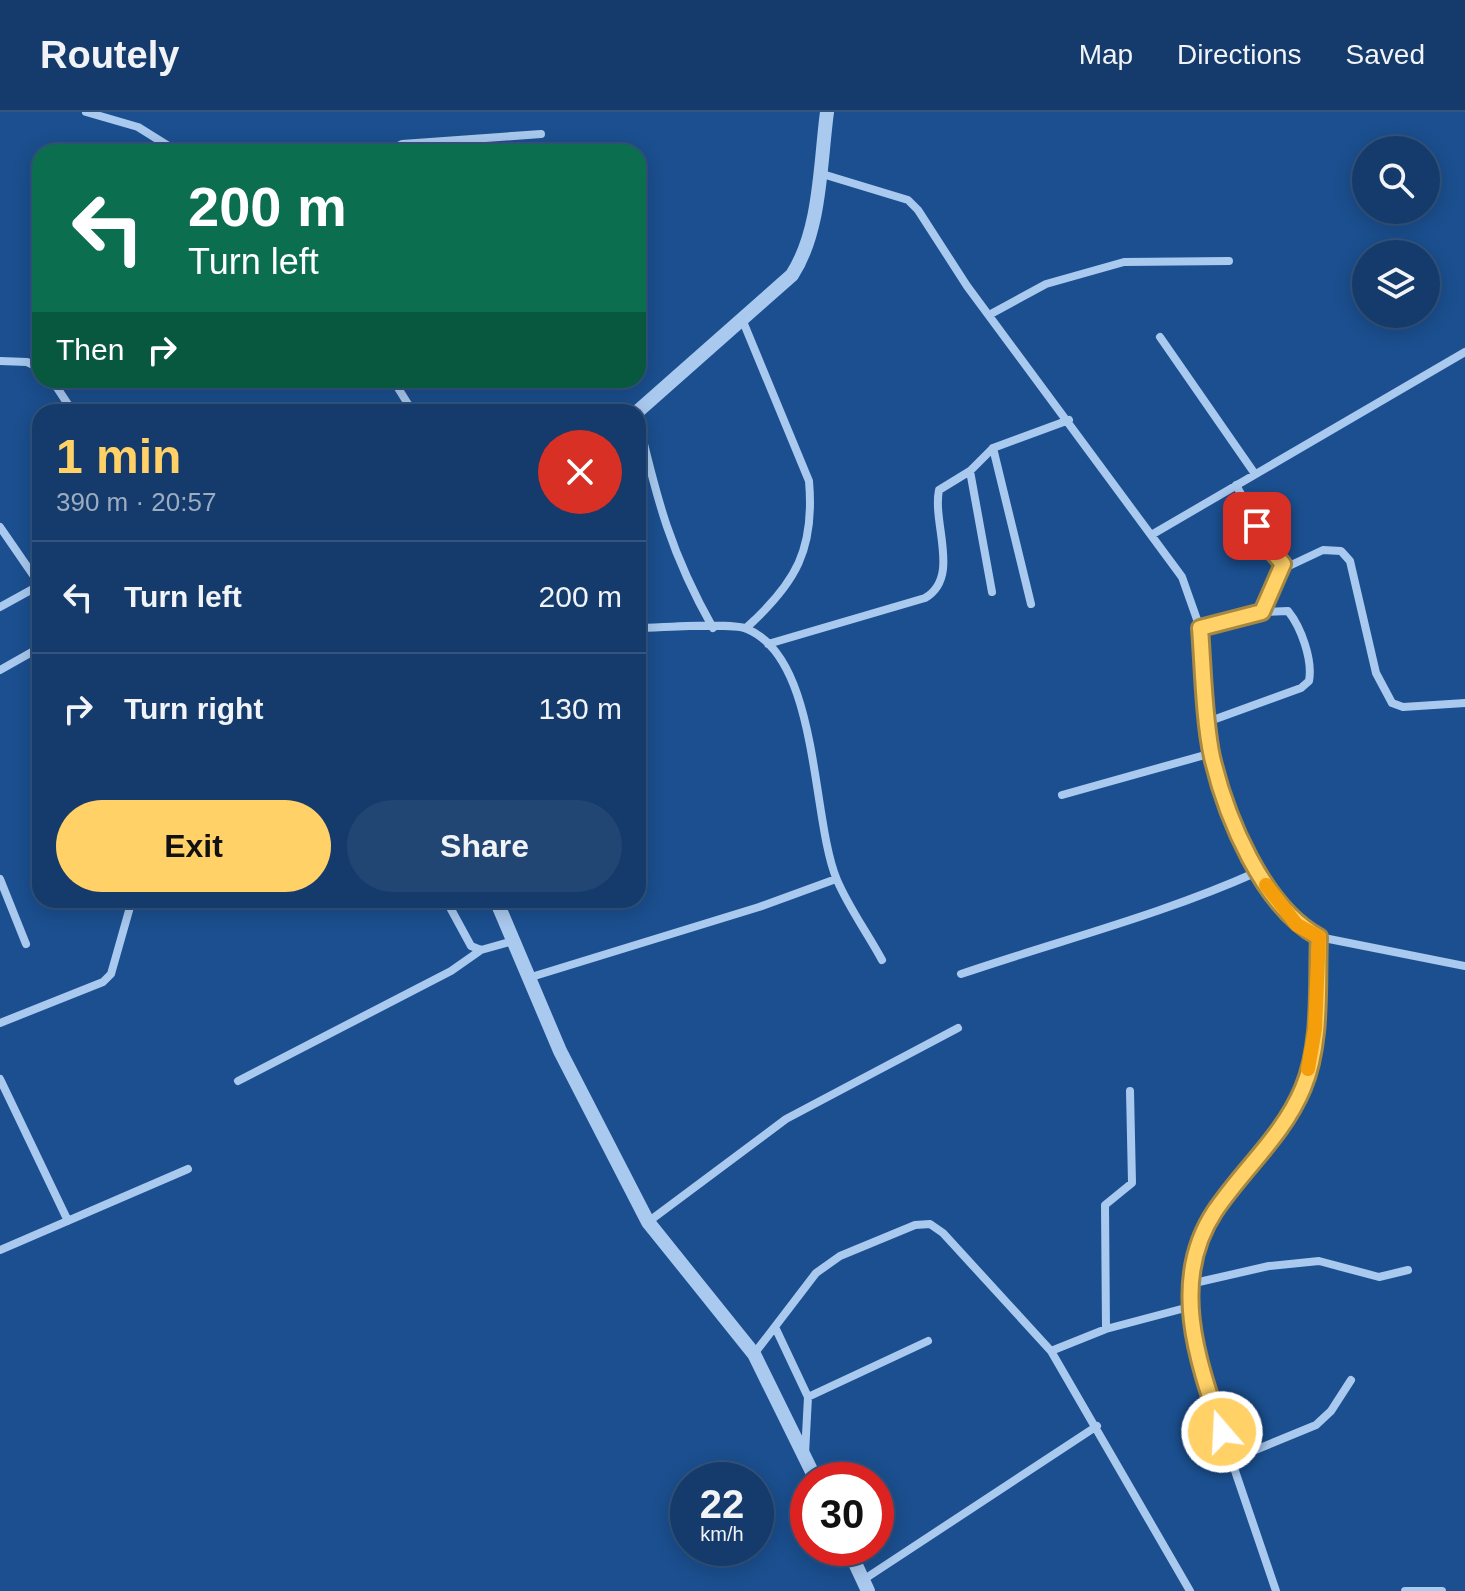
<!DOCTYPE html>
<html lang="en">
<head>
<meta charset="utf-8">
<style>
  :root { --surface:#143b6b; --page:#214673; --text:#f1f3f6; --muted:#9dadc1; --line:#33557e; --accent:#ffd166 }
  body { margin:0; font-family:Arial,sans-serif; background:var(--page); color:var(--text); height:100vh; display:flex; flex-direction:column; font-size:30px; white-space:nowrap }
  * { box-sizing:border-box; margin:0 }
  p { font-size:26px; color:var(--muted) }
  .icon { flex:none; width:44px; height:44px; fill:none; stroke:currentColor; stroke-width:2; stroke-linecap:round; stroke-linejoin:round }
  .map { position:relative; flex:1; overflow:hidden }
  .drawer { position:absolute; left:32px; top:292px; width:614px; height:504px; display:flex; flex-direction:column; background:var(--surface); border-radius:24px; box-shadow:0 4px 20px #0003,0 0 0 2px var(--line) }
  .drawer>* { flex:none }
  .banner { position:absolute; left:32px; top:32px; width:614px; height:244px; border-radius:24px; box-shadow:0 4px 20px #0003,0 0 0 2px var(--line); background:#0b6e4f; color:#fff; overflow:hidden }
  .tools { position:absolute; left:1352px; top:24px; display:grid; gap:16px }
  .tools a { display:grid; place-items:center; width:88px; height:88px; border-radius:50%; background:var(--surface); box-shadow:0 4px 20px #0003,0 0 0 2px var(--line); font-size:40px }
  .speed { position:absolute; left:670px; top:1350px; display:flex; gap:16px; font-size:40px; font-weight:700; text-align:center }
  .speed>* { display:grid; place-content:center; width:104px; height:104px; border-radius:50%; background:var(--surface); box-shadow:0 4px 20px #0003,0 0 0 2px var(--line); line-height:1 }
  .speed small { font-size:20px; font-weight:400 }
  .speed .limit { border:12px solid #d22; background:#fff; color:#111 }
  .pin { position:absolute; display:grid; place-items:center; width:68px; height:68px; color:#fff; margin:-34px; border-radius:16px; box-shadow:0 4px 12px #0006 }
  .me { position:absolute; width:88px; margin:-44px; rotate:341deg; stroke-linejoin:round; filter:drop-shadow(0 0 6px #0008) }
  .turn { display:flex; align-items:center; gap:28px; height:168px; padding:0 24px; font-size:36px }
  .turn .icon { width:104px; height:104px; stroke-width:2.5 }
  .turn b { display:block; font-size:56px; line-height:68px }
  .then { display:flex; align-items:center; height:76px; padding:0 24px; background:#0003; gap:16px; font-size:30px }
  .round { display:grid; place-items:center; flex:none; width:84px; height:84px; border-radius:42px; background:var(--page) }
  .overview { display:flex; align-items:center; justify-content:space-between; height:136px; padding:0 24px }
  h1 { font-size:48px; font-weight:800; line-height:60px; color:var(--accent) }
  .action { display:flex; gap:16px; margin-top:auto; padding:16px 24px }
  .action a { flex:1; height:92px; border-radius:48px; background:var(--accent); color:#111; font-size:32px; font-weight:800; line-height:92px; text-align:center }
  .action a+a { background:var(--page); color:var(--text) }
  ul { padding:0; list-style:none }
  li { display:flex; align-items:center; gap:24px; height:112px; padding:0 24px; border-top:2px solid var(--line) }
  li div { flex:1 }
  li b { display:block; font-size:30px }
  li em { font-style:normal }
  header { display:flex; align-items:center; gap:48px; box-sizing:border-box; height:112px; padding:0 40px; background:var(--surface); border-bottom:2px solid var(--line) }
  header strong { font-size:38px }
  nav { display:flex; gap:44px; margin-inline-start:auto; font-size:28px }
  .map>svg:first-child { display:block }
</style>
</head>
<body>
<header>
<strong>Routely</strong>
<nav><a>Map</a><a>Directions</a><a>Saved</a></nav>
</header>
<div class="map">
<svg width="1465" height="1479" viewBox="0 0 1465 1479">
  <rect width="100%" height="100%" fill="#1b4f8f"/>
  <g fill="none" stroke-linecap="round" stroke-linejoin="round">
    <!-- minor -->
    <path stroke="#a9c9ee" stroke-width="8" d="M 86,0 L 138,15 L 178,40
      M 386,40 L 402,32 L 541,22
      M 819,61 L 908,88 L 918,98 L 967,174 L 1182,465 L 1200,516 L 1212,641 L 1218,665 L 1257,760 L 1297,813 L 1319,825 L 1465,854
      M 989,203 L 1046,172 L 1124,150 L 1229,149
      M 742,207 L 809,369 C 815,437 796,471 746,516
      M 1160,225 L 1255,362
      M 0,249 L 27,250 L 40,256
      M 52,268 L 73,300
      M 393,268 L 413,300
      M 638,307 C 657,388 671,442 713,516
      M 993,336 L 1031,492
      M 970,359 L 992,480
      M 1236,373 L 1278,449 L 1289,454 L 1323,438 L 1341,439 L 1350,449 L 1376,561 L 1392,591 L 1403,595 L 1465,591
      M 0,415 L 40,473 L 40,538
      M 1153,422 L 1465,240
      M 0,495 L 40,473
      M 1262,500 L 1283,452
      M 638,516 C 660,516 731,510 747,517 C 820,547 811,707 837,768 C 849,796 868,822 882,848
      M 1200,516 L 1262,500 L 1288,499 C 1301,515 1313,548 1309,569 L 1301,576 L 1210,609
      M 768,532 L 925,486 C 961,465 932,412 939,378 L 970,359 L 993,336 L 1069,308
      M 0,558 L 39,536
      M 1062,683 L 1212,641
      M 0,767 L 26,832
      M 446,788 L 471,834 L 481,838 L 513,829
      M 961,862 C 1061,828 1161,803 1257,760
      M 528,866 L 759,795 L 836,767
      M 0,911 L 103,870 L 111,862 L 132,788
      M 0,967 L 68,1109
      M 238,969 L 451,859 L 481,838
      M 648,1110 L 786,1007 L 958,916
      M 0,1138 L 188,1057
      M 1190,1172 L 1269,1154 L 1319,1149 L 1379,1165 L 1408,1158
      M 775,1215 L 808,1285 L 805,1342
      M 1106,1217 L 1105,1093 L 1132,1071 L 1130,979
      M 1051,1239 L 1106,1217 L 1189,1195
      M 754,1242 L 816,1161 L 840,1144 L 915,1113 L 930,1112 L 943,1121 L 1051,1239 L 1190,1479
      M 808,1285 L 928,1229
      M 1231,1348 L 1316,1313 L 1331,1299 L 1351,1268
      M 863,1468 L 1097,1314
      M 1276,1479 L 1203,1265 L 1189,1195 L 1190,1172 L 1198,1128 L 1216,1098 L 1282,1017 L 1305,973 L 1315,917 L 1319,825
      M 1405,1479 L 1442,1479"/>
    <!-- tertiary -->
    <path stroke="#a9c9ee" stroke-width="14" d="M 637,300 L 792,163 C 821,118 820,52 827,0
      M 496,788 L 560,939 L 648,1110 L 754,1242 L 816,1368
      M 848,1436 L 868,1479"/>
  </g>
  <g fill="none" stroke-linecap="round" stroke-linejoin="round">
    <defs>
      <path id="route" d="M 1222,1320 C 1197,1248 1169,1168 1215,1099 C 1244,1056 1283,1024 1303,976 C 1322,931 1317,873 1319,825 C 1263,795 1226,705 1212,645 C 1204,608 1203,555 1200,516 L 1262,500 L 1283,452 L 1268,435 L 1257,414"/>
    </defs>
    <!-- route casing -->
    <use href="#route" stroke="#a68842" stroke-width="20"/>
    <!-- route -->
    <use href="#route" stroke="#ffd166" stroke-width="14"/>
    <!-- slow -->
    <path stroke="#f59e0b" stroke-width="14" d="M 1266,773 L 1297,813 L 1319,825 L 1315,917 L 1308,957"/>
  </g>
</svg>
<div class="tools">
<a><svg class="icon" aria-label="search" viewBox="0 0 24 24"><circle cx="10" cy="10" r="6"/><path d="M15 15l6 6"/></svg></a>
<a><svg class="icon" aria-label="layers" viewBox="0 0 24 24"><path d="M12 4l9 5-9 5-9-5zM3 14l9 5 9-5"/></svg></a>
</div>
<div class="speed"><div>22<small>km/h</small></div><div class="limit">30</div></div>
<div class="pin" style="left:1257px;top:414px;background:#d93025"><svg class="icon" aria-label="arrive" viewBox="0 0 24 24"><path d="M6 21V4h12l-3 4 3 4H6"/></svg></div>
<svg class="me" style="left:1222px;top:1320px" viewBox="-20 -20 40 40"><circle r="17" fill="#ffd166" stroke="#fff" stroke-width="3"/><path d="M0-11L8 9 0 5-8 9z" fill="#fff"/></svg>
<div class="banner">
<div class="turn"><svg class="icon" aria-label="left" viewBox="0 0 24 24"><path d="M17 20v-9H6M10 6l-5 5 5 5"/></svg><div><b>200 m</b>Turn left</div></div>
<div class="then">Then<svg class="icon" aria-label="right" viewBox="0 0 24 24"><path d="M7 20v-9h11M14 6l5 5-5 5"/></svg></div>
</div>
<section class="drawer">
<div class="overview"><div><h1>1 min</h1><p>390 m · 20:57</p></div><a class="round" style="background:#d93025;color:#fff"><svg class="icon" aria-label="close" viewBox="0 0 24 24"><path d="M6 6l12 12M18 6L6 18"/></svg></a></div>
<ul>
<li><svg class="icon" aria-label="left" viewBox="0 0 24 24"><path d="M17 20v-9H6M10 6l-5 5 5 5"/></svg><div><b>Turn left</b></div><em>200 m</em></li>
<li><svg class="icon" aria-label="right" viewBox="0 0 24 24"><path d="M7 20v-9h11M14 6l5 5-5 5"/></svg><div><b>Turn right</b></div><em>130 m</em></li>
</ul>
<div class="action"><a>Exit</a><a>Share</a></div>
</section>
</div>
</body>
</html>
